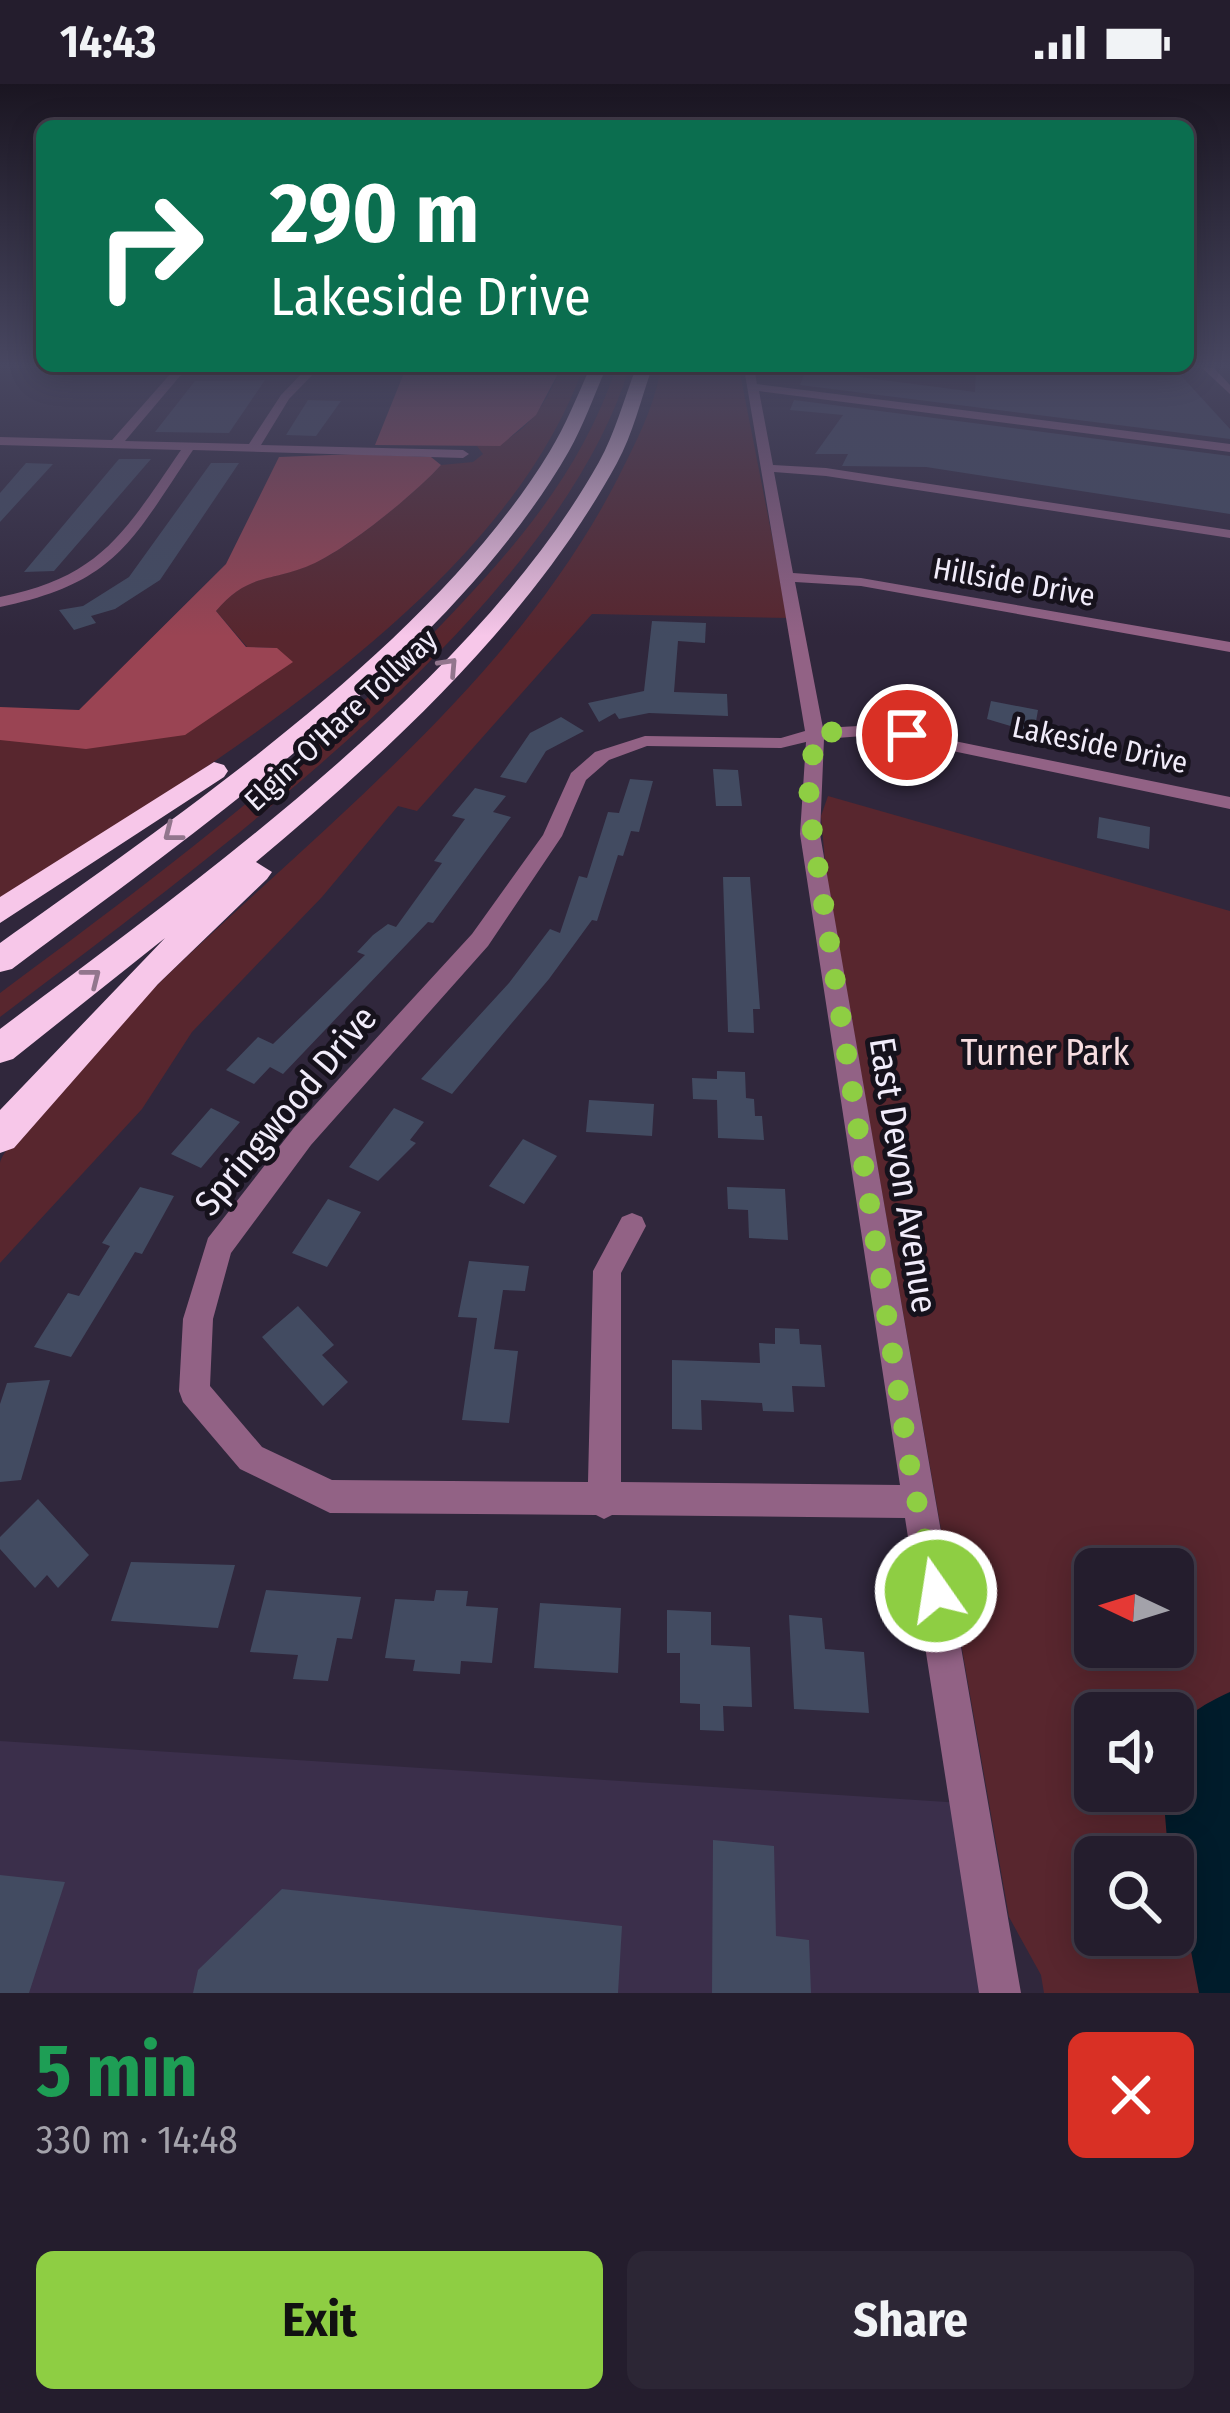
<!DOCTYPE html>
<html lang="en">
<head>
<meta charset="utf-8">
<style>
  :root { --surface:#241d2d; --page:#2c2635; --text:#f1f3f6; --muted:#a3a2aa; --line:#413b49; --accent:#8ece43 }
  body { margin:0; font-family:"Fira Sans Condensed",sans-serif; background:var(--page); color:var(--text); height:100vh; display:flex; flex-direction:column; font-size:45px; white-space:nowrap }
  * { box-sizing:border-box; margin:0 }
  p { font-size:39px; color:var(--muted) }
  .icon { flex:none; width:66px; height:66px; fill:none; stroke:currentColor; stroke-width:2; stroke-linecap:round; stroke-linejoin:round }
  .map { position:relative; height:1909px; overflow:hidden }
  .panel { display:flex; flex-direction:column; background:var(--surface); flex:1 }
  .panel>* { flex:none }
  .top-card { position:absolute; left:36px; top:36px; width:1158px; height:252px; border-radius:18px; box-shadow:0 6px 30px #0003,0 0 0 3px var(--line); background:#0b6e4f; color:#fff; overflow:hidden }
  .needle { width:78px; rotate:274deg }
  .tools { position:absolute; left:1074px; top:1464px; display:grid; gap:24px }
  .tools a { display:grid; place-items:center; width:120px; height:120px; border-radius:18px; background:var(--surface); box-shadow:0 6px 30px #0003,0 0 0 3px var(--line); font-size:60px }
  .pin { position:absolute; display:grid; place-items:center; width:102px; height:102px; color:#fff; margin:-51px; border:6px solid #fff; border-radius:50%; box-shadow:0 3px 12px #0007 }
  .me { position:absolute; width:132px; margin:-66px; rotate:347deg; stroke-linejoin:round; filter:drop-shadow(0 0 9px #0008) }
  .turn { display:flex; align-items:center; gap:42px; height:252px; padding:0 36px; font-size:54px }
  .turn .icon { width:156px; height:156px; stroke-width:2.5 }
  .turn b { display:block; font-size:84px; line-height:102px }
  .round { display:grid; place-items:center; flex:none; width:126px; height:126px; border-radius:18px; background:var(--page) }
  .overview { display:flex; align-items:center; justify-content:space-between; height:204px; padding:0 36px }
  h1 { font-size:72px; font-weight:700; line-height:90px; color:#1e9e55 }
  .cta { display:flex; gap:24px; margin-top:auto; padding:24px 36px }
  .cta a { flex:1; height:138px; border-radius:18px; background:var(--accent); color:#111; font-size:48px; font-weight:700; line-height:138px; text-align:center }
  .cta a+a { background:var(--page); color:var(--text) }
  .status { display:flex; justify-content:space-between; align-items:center; height:84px; padding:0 60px; background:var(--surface); direction:ltr }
  .status svg { height:33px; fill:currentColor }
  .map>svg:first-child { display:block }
</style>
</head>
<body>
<div class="status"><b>14:43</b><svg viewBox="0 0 49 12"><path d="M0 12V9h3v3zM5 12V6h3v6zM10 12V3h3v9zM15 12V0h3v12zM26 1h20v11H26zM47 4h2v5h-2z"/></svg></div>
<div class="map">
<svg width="1230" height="1909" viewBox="0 0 1230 1909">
  <rect width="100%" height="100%" fill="#30273c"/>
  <!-- built -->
  <path fill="#3b2f4b" d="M 0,1657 L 962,1719 L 989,1909 L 0,1909 Z"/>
  <!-- green -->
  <path fill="#58262e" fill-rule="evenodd" d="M 561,284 L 583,284 C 501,514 197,690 0,816 L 0,656 L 277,564 L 247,563 L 216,527 C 250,487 271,499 314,479 C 349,464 415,409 441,381 L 473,378 L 483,370 L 477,362 C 521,362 545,322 561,284 Z
    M 616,284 L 629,284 C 555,528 199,782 0,933 L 0,909 C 155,794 309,679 443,539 C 516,463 582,386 616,284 Z
    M 661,284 L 739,284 L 788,534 L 592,530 L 417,727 L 398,722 L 322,813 L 192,948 L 142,1025 L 0,1179 C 0,1147 0,1109 0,1079 C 4,1060 80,978 98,960 C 273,777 500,624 618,394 C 636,358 654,324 661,284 Z
    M 828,712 L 1230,827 L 1230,1909 L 1044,1909 L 1041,1891 L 1009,1833 L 826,789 L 821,732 ZM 1095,1485 L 1173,1485 L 1173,1563 L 1095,1563 ZM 1095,1629 L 1173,1629 L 1173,1707 L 1095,1707 ZM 1095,1773 L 1173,1773 L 1173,1851 L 1095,1851 Z"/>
  <!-- forest -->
  <path fill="#9a4453" d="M 406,284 L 561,284 L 536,331 L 500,362 L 375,361 Z
    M 357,370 L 431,373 L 441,381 C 415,410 349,463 315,479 C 272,499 250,487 216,527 L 246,563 L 277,564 L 293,578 L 185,651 L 86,665 L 0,656 L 0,623 L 79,626 L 226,480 L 279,373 Z"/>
  <!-- water -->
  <path fill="#001c2b" d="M 1230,1608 L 1230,1909 L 1199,1909 L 1173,1773 L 1168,1767 L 1163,1707 L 1173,1707 C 1173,1646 1172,1635 1230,1608 Z"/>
  <!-- building -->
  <path fill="#424b61" d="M 976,284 L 1175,285 L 1230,345 L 1230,355 L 800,301 L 806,286 L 975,308 Z
    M 265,296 L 229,349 L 155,348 L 195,297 Z
    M 308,316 L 341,317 L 316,352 L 286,351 Z
    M 794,316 L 1230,372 L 1230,430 L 926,383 L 842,382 L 848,370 L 815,370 L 843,331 L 790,326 Z
    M 119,375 L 151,375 L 54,487 L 24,488 Z
    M 26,379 L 53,380 L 0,438 L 0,409 Z
    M 211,379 L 239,379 L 160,496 L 115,525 L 91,532 L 96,539 L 74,546 L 59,526 L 83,522 L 129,493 Z
    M 652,537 L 706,539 L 705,559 L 678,557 L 674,608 L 727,610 L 728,632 L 649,629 L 619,635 L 615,629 L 599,638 L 588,619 L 644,607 Z
    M 991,617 L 1038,626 L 1034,649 L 987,635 Z
    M 561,633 L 584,647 L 546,667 L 526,699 L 500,693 L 530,649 Z
    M 713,685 L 738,686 L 742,722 L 716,722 Z
    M 630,695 L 653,697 L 639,748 L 631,747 L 623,772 L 618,771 L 597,837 L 592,836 L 549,895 L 452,1010 L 421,995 L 509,899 L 550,845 L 560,849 L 579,792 L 587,794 L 608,728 L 619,729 Z
    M 475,704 L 506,712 L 493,728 L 511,733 L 433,839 L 428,838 L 283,990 L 270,983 L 254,1000 L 226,986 L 258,953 L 273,960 L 365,871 L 357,868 L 373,851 L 388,840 L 396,843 L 442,779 L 434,777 L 465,735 L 452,732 Z
    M 1099,733 L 1150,743 L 1149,765 L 1097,754 Z
    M 723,793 L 750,793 L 760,925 L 753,925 L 754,949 L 728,948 Z
    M 717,987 L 745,988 L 746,1014 L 754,1015 L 755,1032 L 762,1032 L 764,1056 L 718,1054 L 717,1016 L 693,1015 L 692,994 L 717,995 Z
    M 589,1016 L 654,1020 L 652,1052 L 586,1048 Z
    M 211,1024 L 240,1038 L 201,1084 L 171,1070 Z
    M 394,1024 L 424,1038 L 410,1056 L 416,1059 L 378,1097 L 349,1083 Z
    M 523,1055 L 557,1072 L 524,1120 L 489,1102 Z
    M 140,1103 L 174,1112 L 142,1170 L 135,1168 L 71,1273 L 34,1263 L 68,1209 L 79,1212 L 110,1162 L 102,1159 Z
    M 727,1103 L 785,1105 L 788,1156 L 749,1154 L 748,1126 L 728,1125 Z
    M 328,1115 L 361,1128 L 327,1183 L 292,1169 Z
    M 469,1177 L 529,1182 L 525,1207 L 503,1206 L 494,1265 L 518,1267 L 509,1339 L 462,1336 L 477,1234 L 458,1233 Z
    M 298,1222 L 334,1261 L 322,1271 L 348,1298 L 323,1322 L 262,1253 Z
    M 775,1244 L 799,1245 L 800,1260 L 821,1261 L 825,1303 L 792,1302 L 794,1328 L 763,1327 L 762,1319 L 701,1316 L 702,1346 L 672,1345 L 672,1276 L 760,1279 L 759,1259 L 775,1260 Z
    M 50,1296 L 21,1396 L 0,1398 L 0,1320 L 7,1299 Z
    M 38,1415 L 89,1471 L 58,1504 L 47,1491 L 35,1504 L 0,1465 L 0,1453 Z
    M 131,1478 L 235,1481 L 218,1544 L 111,1537 Z
    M 266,1506 L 361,1513 L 352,1555 L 337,1554 L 328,1597 L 293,1595 L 298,1571 L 250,1568 Z
    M 436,1506 L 468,1507 L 466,1522 L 498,1524 L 492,1579 L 461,1577 L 460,1590 L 413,1587 L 415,1576 L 385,1574 L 395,1515 L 434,1517 Z
    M 540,1519 L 621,1524 L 618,1589 L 534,1584 Z
    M 667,1526 L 711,1528 L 711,1561 L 750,1563 L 752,1623 L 723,1622 L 724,1647 L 700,1646 L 700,1620 L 680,1619 L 680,1569 L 667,1569 Z
    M 789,1531 L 822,1534 L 825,1565 L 864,1568 L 869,1629 L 794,1625 Z
    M 713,1756 L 774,1762 L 776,1852 L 809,1856 L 811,1909 L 712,1909 Z
    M 0,1791 L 65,1798 L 29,1909 L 0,1909 Z
    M 282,1805 L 622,1842 L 618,1909 L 193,1909 L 198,1886 Z"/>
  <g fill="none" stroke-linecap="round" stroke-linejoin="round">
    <!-- minor -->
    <path fill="#926285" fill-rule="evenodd" d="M 181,284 L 195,285 L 180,292 L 125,357 L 249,360 L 281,311 L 307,284 L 319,284 L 289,315 L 261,361 L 463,366 L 469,370 L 463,374 L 193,366 C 131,458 116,499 0,523 L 0,513 C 102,493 126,446 181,366 L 0,361 L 0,353 L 112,356 L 172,288 Z
      M 744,284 L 754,284 L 757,300 L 1230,360 L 1230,368 L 759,307 L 773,381 L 826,384 L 1230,446 L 1230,454 L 826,392 L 774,388 L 793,489 L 861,494 L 1230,558 L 1230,568 L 861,502 L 795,498 L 823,644 L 876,641 L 1230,713 L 1230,725 L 876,651 L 824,655 L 820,750 L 1021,1909 L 979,1909 L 905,1434 L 612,1431 L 604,1435 L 596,1431 L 330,1429 L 240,1385 L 183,1318 L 179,1307 L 183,1235 L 208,1154 L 293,1045 L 472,850 L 543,751 L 571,689 L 595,668 L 645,652 L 781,654 L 805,647 ZM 806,658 L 800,750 L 900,1401 L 621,1398 L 621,1189 L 646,1142 L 642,1133 L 632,1129 L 622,1133 L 593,1187 L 588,1398 L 332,1396 L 262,1363 L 210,1302 L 213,1235 L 231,1169 L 311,1061 L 488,862 L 562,752 L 586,696 L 609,676 L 647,662 L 781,664 Z
      M 1202,284 L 1214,284 L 1230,301 L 1230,310 Z"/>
    <!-- motorway -->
    <path fill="#f7c7e9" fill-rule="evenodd" d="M 590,284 L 606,284 C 594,312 583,342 569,367 C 453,569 197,747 12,885 L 0,888 L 0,859 C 182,729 433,560 550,367 C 566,341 577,312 590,284 Z
      M 636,284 L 652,284 C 641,315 633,350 617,379 C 531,536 392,664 256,778 L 272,788 L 267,795 L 158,900 L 14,1064 L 0,1069 L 0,1026 L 165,854 L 13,975 L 0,979 L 0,945 C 200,794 476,598 599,378 C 615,349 624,315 636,284 Z
      M 214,678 L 224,681 L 228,687 L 224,693 L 0,839 L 0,813 Z"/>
  </g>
  <!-- one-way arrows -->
  <defs><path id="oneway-chevron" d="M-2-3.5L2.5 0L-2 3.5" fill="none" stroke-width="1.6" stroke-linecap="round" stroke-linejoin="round" transform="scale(3)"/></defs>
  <g stroke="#92768d">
    <use href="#oneway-chevron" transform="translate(449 582) rotate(-47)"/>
    <use href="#oneway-chevron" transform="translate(172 749) rotate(142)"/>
    <use href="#oneway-chevron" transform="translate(92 893) rotate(-38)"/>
  </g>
  <!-- sky -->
  <linearGradient id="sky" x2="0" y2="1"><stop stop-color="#1a1521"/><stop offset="0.51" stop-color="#484761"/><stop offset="1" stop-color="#484761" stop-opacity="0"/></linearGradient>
  <rect width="1230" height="552" fill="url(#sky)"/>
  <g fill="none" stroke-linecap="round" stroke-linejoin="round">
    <!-- route -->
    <path stroke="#8ece43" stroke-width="21" stroke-dasharray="0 37.8" d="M 907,651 L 849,646 L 815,650 L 808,718 L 911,1390 L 936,1507"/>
  </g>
  <g text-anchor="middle" stroke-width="10" stroke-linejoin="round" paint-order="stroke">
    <!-- far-street labels -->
    <g font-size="30" fill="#f1ecfa" stroke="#16121c">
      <text transform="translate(1014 498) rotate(10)" y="10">Hillside Drive</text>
      <text transform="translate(341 636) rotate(-43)" y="10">Elgin-O'Hare Tollway</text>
      <text transform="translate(1100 661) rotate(12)" y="10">Lakeside Drive</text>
    </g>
    <!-- park labels -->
    <g font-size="36" fill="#f6dcdf" stroke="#16121c">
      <text x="1045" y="981">Turner Park</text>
    </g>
    <!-- street labels -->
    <g font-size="36" fill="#f1ecfa" stroke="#16121c">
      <text transform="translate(285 1026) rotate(-50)" y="13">Springwood Drive</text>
      <text transform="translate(904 1091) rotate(81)" y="13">East Devon Avenue</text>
    </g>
  </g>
</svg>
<div class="tools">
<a><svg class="needle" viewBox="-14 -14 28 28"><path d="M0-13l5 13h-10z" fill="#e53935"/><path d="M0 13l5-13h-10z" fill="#a3a2aa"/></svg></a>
<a><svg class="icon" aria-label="sound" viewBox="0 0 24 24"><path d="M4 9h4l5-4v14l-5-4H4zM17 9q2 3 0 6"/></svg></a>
<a><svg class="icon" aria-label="search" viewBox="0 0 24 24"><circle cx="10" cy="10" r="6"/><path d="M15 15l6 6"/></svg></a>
</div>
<div class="pin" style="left:907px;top:651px;background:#d93025"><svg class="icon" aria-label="arrive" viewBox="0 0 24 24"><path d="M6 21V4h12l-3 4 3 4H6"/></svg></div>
<svg class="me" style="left:936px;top:1507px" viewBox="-20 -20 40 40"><circle r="17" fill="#8ece43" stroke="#fff" stroke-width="3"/><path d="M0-11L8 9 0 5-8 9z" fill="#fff"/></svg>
<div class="top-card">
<div class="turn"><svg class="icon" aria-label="right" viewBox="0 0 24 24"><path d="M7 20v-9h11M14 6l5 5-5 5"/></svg><div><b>290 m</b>Lakeside Drive</div></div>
</div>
</div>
<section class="panel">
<div class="overview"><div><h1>5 min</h1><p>330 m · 14:48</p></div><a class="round" style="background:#d93025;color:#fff"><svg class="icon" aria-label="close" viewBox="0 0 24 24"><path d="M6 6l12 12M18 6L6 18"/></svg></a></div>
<div class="cta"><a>Exit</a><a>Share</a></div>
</section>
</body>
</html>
